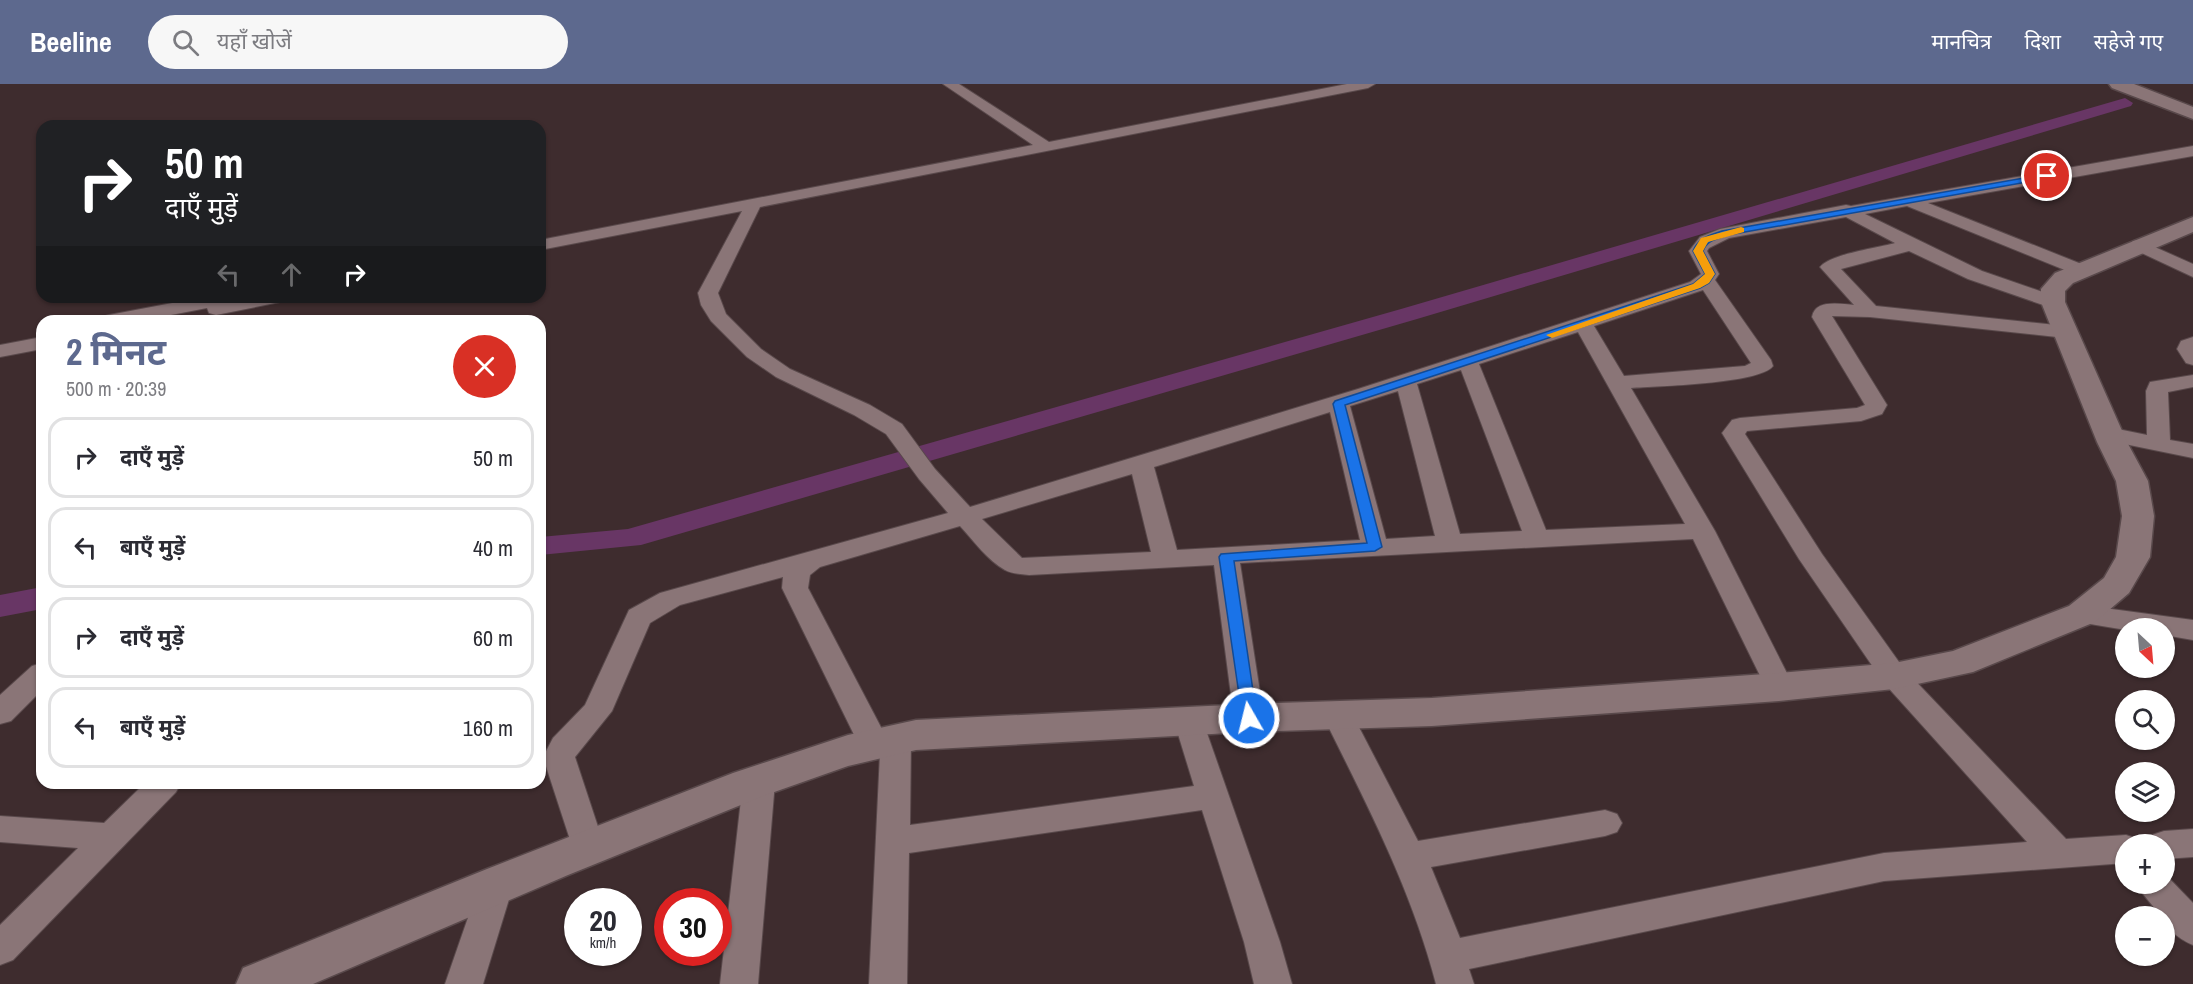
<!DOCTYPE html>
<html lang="hi">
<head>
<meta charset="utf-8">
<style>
  :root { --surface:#fff; --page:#f7f7f7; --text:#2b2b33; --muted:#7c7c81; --line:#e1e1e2; --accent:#5d698e }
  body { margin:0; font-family:"Archivo Narrow","Noto Sans Devanagari",sans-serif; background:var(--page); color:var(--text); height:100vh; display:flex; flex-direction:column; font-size:22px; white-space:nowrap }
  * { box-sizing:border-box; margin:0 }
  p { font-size:20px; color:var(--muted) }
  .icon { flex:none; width:33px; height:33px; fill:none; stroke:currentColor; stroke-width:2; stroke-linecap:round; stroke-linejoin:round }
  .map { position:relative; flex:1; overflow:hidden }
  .panel { position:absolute; left:36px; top:231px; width:510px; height:474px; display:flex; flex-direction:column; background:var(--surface); border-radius:18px; box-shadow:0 2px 4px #0004 }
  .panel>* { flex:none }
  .banner { position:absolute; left:36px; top:36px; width:510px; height:183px; border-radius:18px; box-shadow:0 2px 4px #0004; background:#202124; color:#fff; overflow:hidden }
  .needle { width:39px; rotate:154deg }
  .buttons { position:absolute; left:2115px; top:534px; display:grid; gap:12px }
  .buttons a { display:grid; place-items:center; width:60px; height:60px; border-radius:50%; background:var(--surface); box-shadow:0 2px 4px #0004; font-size:30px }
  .speed { position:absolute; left:564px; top:804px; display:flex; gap:12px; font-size:30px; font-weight:700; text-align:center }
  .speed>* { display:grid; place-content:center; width:78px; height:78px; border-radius:50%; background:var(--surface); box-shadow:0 2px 4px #0004; line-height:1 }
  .speed small { font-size:15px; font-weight:400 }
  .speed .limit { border:9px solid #d22; background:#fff; color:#111 }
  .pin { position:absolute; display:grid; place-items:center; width:51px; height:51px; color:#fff; margin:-26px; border:3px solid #fff; border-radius:50%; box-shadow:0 2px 6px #0007 }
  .me { position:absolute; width:66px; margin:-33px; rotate:352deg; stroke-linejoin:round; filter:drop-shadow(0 0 4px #0008) }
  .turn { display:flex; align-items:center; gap:21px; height:126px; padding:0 30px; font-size:27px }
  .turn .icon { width:78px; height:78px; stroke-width:2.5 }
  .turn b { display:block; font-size:42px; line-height:51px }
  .lanes { display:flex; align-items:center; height:57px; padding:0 30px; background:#0003; justify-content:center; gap:30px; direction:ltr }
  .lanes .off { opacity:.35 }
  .round { display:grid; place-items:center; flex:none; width:63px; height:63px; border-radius:32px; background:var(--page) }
  .headline { display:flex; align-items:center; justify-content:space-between; height:102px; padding:0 30px }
  h1 { font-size:36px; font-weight:700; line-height:45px; color:var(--accent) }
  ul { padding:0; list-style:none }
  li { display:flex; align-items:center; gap:18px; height:81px; margin:0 12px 9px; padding:0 18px; border:3px solid var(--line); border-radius:18px }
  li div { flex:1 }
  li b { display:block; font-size:22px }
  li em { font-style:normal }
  header { display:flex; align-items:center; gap:36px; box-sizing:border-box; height:84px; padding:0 30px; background:var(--accent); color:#fff }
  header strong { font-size:28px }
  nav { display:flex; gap:33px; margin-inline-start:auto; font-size:21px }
  .search { width:420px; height:54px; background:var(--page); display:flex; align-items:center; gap:15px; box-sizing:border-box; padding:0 21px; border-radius:33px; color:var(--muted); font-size:22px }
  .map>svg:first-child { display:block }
</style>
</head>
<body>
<header>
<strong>Beeline</strong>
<div class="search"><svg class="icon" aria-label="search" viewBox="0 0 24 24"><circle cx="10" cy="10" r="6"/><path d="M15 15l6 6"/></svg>यहाँ खोजें</div>
<nav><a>मानचित्र</a><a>दिशा</a><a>सहेजे गए</a></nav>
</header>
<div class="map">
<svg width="2193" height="900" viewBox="0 0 2193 900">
  <rect width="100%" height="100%" fill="#3e2c2e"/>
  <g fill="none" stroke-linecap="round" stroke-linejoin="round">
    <!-- canal -->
    <path fill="#683665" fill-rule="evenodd" d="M 2125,14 L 2133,19 L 2131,22 L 1417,235 L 641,461 L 540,471 L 540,453 L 628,445 L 1401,225 Z
      M 42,503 L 42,525 L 0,533 L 0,511 Z"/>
    <defs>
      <path id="street" d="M 943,0 L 959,0 L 1049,58 L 1347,0 L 1375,0 L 1368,4 L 760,123 L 718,209 L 726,230 L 761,265 L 790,285 L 870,321 L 902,340 L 935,385 L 970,423 L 1358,305 L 1690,198 L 1701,190 L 1689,167 L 1700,153 L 1720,145 L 1846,121 L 1851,122 L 2193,62 L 2193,72 L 1928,119 L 2089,183 L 2091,187 L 2089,191 L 2082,193 L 1907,122 L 1865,130 L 1982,187 L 2060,214 L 2063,218 L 2060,222 L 2046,222 L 1968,195 L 1909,167 L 1841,185 L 1876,222 L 2066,242 L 2073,244 L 2076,248 L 2073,252 L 2066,254 L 1870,233 L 1832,232 L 1887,321 L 1882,330 L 1861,337 L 1747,347 L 1745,350 L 1822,470 L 1904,585 L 2066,755 L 2126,751 L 2138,755 L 2141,760 L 2126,760 L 2126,779 L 1884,797 L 1469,885 L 1474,900 L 1436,900 C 1411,804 1366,719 1322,630 L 1326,622 L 1337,619 L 1348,622 L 1418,757 L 1605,726 L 1617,730 L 1622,739 L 1617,748 L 1605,752 L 1431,783 L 1460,854 L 1884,769 L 2027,758 L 1884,599 L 1799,475 L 1722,349 L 1732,336 L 1740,334 L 1857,324 L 1865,321 L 1812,233 C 1815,215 1840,220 1854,221 L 1820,183 C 1830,170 1878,164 1895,159 L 1846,133 L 1729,154 L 1709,164 L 1707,167 L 1719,190 L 1715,196 L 1771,276 L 1773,282 C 1760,300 1656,302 1631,304 L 1715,447 L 1794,603 L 1789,610 L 1779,614 L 1769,610 L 1693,455 L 1240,479 L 1264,634 L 1260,642 L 1249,645 L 1238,642 L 1234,634 L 1214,481 L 1029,491 C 1021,490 1012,490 1005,486 C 988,477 973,456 960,442 L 820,483 L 810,491 L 808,504 L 884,649 L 896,643 L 907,647 L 911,655 L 910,741 L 1194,702 L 1174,637 L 1178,629 L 1189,626 L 1200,629 L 1280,858 L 1292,900 L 1254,900 L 1244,858 L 1202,726 L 909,769 L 907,900 L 869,900 L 880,669 L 873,671 L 862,667 L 782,504 L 783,493 L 680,521 L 650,539 L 612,627 L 575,673 L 605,764 L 600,774 L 588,778 L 576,774 L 543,673 L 553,654 L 585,621 L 629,526 L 660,509 L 948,429 L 919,395 L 886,350 L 854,331 L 776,293 L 747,273 L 711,237 L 701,221 L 698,209 L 742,127 L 540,166 L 540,156 L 1033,61 ZM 1703,206 L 1751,279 L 1745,282 L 1624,292 L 1594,242 ZM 1578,248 L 1685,440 L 1546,446 L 1479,280 ZM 1461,286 L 1522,447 L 1460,450 L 1417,300 ZM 1398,307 L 1435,452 L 1386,455 L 1350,322 ZM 1330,328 L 1360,456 L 1177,466 L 1154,383 ZM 1132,390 L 1151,468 L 1022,474 L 982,435 Z
        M 2139,156 L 2193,180 L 2193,193 L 2133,165 L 2130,161 L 2133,157 Z
        M 204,213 L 288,213 L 285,217 L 216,231 L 209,229 L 207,224 L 140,237 L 99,237 L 102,233 L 109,231 Z
        M 42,253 L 42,265 L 0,273 L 0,261 Z
        M 2193,253 L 2193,281 L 2186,279 L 2177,265 L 2181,257 Z
        M 2193,291 L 2193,303 L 2168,308 L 2170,356 L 2193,360 L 2193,374 L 2100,355 L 2097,350 L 2100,345 L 2108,343 L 2147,351 L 2146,307 L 2150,298 Z
        M 2082,521 L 2193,536 L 2193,556 L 2164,551 L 2164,544 L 2126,546 L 2072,537 L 2068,530 L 2072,523 Z
        M 42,579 L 42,606 L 11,637 L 0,640 L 0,611 L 32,582 Z
        M 759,686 L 770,689 L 775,698 L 758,900 L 720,900 L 743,698 L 748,689 Z
        M 145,699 L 181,699 L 176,708 L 13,876 L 0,881 L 0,841 L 78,764 L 0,758 L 0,732 L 104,739 Z
        M 2193,745 L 2193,773 L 2164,775 L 2164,760 L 2147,760 L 2152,751 L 2164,747 Z
        M 497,784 L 509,789 L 514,799 L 483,900 L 445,900 L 480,799 L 485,789 Z
        M 2164,789 L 2193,819 L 2193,861 C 2181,856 2166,846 2164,832 L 2161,832 L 2143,810 L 2138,800 L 2164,800 Z"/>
      <path id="secondary" d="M 2109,0 L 2134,0 L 2193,23 L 2193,35 L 2112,4 Z
        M 2193,133 L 2193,148 L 2073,199 L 2065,207 L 2065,218 L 2127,358 L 2148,397 L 2154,432 L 2150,473 L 2129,509 L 2095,538 L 1973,588 L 1894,605 L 1779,617 L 1432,642 L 1249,648 L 916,666 L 848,682 L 763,712 L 568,791 L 313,900 L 236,900 L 243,884 L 487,785 L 733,689 L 848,651 L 916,636 L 1249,620 L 1432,614 L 1779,589 L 1894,579 L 1953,567 L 2069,522 L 2104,494 L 2116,473 L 2122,432 L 2116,397 L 2097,358 L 2041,218 L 2041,205 L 2055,189 Z"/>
    </defs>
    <!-- street casing -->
    <use href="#street" stroke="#59494b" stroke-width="2"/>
    <!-- secondary casing -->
    <use href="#secondary" stroke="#59494b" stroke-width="3"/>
    <!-- street -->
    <use href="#street" fill="#8a7577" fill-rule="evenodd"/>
    <!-- secondary -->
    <use href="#secondary" fill="#8a7577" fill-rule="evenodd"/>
  </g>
  <!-- route -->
  <path fill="#1a73e8" stroke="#114b97" stroke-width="1.5" d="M 2047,90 L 2051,92 L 2050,94 L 1728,151 C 1717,155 1707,156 1703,167 L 1715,190 L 1709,199 L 1700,204 L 1345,321 L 1382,463 L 1375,467 L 1234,477 L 1257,634 L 1255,638 L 1243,638 L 1219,473 L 1221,470 L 1367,459 L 1333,320 L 1335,317 L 1693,200 L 1705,190 L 1693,167 C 1699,153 1709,152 1722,147 Z"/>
  <!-- slow -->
  <path fill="#f59e0b" d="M 1741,143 L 1744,144 L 1744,148 L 1708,158 L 1703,167 L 1715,190 L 1709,199 L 1700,204 L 1555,253 L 1552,254 L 1546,251 L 1693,200 L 1705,190 L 1693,167 L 1701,154 Z"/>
</svg>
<div class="buttons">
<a><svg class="needle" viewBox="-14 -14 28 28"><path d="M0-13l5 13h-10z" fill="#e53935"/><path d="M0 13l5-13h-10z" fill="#7c7c81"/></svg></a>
<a><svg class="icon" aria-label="search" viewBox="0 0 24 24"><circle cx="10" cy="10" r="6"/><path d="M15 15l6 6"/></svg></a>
<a><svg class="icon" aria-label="layers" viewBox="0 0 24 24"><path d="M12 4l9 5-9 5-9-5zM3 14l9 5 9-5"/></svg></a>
<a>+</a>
<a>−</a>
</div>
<div class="speed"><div>20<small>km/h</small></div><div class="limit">30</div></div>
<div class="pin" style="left:2047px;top:92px;background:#d93025"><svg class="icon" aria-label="arrive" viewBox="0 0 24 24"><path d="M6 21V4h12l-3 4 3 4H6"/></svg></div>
<svg class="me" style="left:1249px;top:634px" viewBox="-20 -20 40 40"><circle r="17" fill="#1a73e8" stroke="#fff" stroke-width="3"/><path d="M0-11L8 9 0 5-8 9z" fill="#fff"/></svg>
<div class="banner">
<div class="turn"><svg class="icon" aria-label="right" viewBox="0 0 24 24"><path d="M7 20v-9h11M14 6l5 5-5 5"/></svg><div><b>50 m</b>दाएँ मुड़ें</div></div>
<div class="lanes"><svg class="icon off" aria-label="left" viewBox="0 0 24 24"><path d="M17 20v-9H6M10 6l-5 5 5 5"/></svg><svg class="icon off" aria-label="ahead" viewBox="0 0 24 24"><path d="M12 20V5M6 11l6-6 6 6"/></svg><svg class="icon" aria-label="right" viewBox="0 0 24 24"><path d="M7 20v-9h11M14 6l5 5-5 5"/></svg></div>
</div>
<section class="panel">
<div class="headline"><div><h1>2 मिनट</h1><p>500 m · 20:39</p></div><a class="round" style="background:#d93025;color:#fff"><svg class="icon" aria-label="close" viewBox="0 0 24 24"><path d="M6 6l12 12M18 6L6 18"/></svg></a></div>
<ul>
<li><svg class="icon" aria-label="right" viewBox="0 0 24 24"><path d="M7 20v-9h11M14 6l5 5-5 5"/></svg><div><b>दाएँ मुड़ें</b></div><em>50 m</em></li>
<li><svg class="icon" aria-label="left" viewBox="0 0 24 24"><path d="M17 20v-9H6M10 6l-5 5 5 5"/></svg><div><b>बाएँ मुड़ें</b></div><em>40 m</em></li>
<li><svg class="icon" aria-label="right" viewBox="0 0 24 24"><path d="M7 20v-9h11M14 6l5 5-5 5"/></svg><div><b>दाएँ मुड़ें</b></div><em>60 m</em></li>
<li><svg class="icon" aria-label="left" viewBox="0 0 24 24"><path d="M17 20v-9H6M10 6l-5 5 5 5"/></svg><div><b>बाएँ मुड़ें</b></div><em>160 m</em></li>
</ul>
</section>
</div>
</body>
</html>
